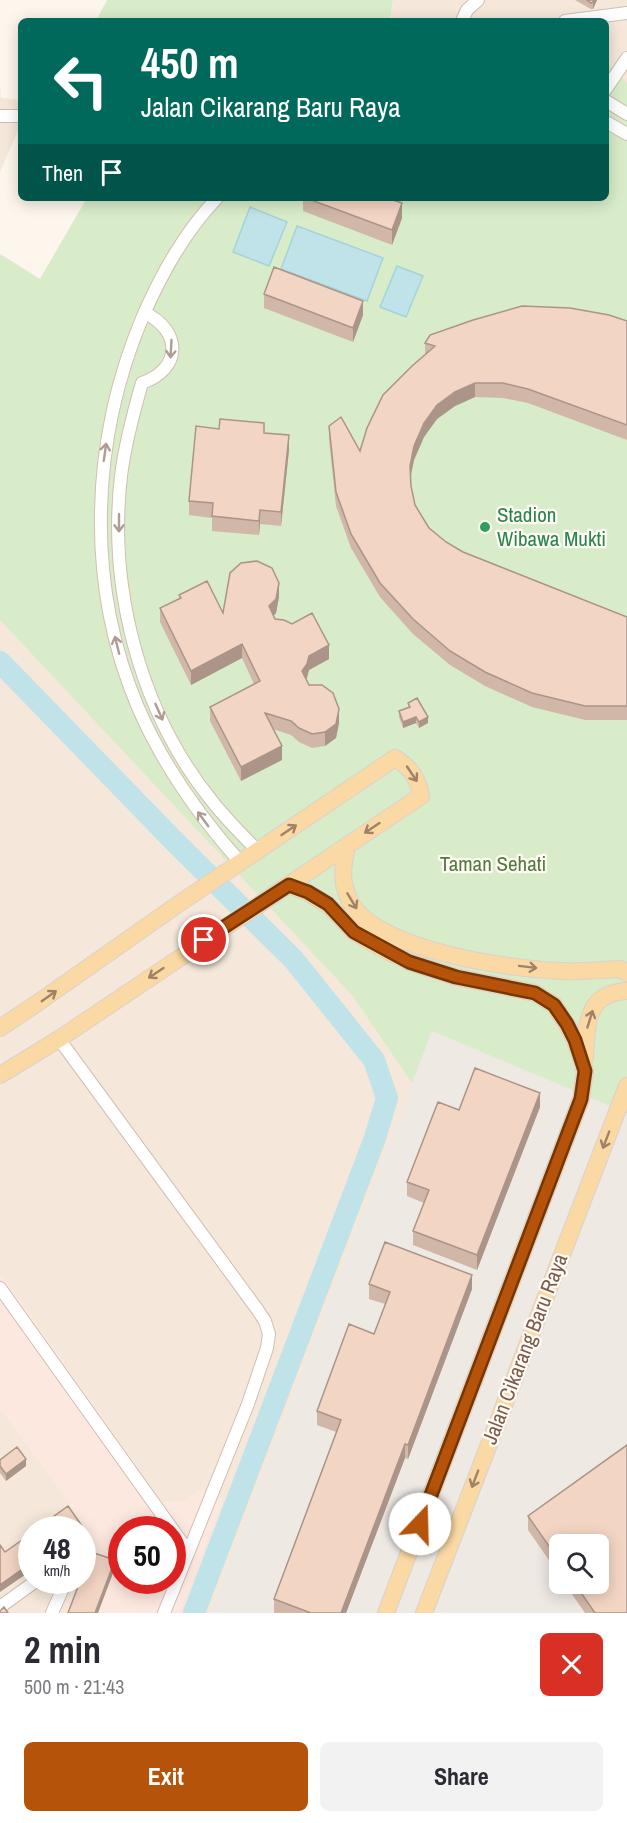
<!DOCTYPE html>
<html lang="en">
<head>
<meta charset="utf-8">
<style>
  :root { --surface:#fff; --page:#f2f2f3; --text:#2b2b33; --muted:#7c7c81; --accent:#b45309 }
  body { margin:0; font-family:"Archivo Narrow",sans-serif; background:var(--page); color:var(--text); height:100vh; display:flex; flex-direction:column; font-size:22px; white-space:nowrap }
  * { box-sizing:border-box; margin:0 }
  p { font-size:20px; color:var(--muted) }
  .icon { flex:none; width:33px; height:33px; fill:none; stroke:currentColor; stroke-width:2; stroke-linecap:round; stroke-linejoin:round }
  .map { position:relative; height:1613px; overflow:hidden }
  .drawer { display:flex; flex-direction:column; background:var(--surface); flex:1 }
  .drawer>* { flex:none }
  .hud { position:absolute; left:18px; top:18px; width:591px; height:183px; border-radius:9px; box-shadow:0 3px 15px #0003; background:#00695c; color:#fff; overflow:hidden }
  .fabs { position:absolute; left:549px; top:1534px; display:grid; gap:12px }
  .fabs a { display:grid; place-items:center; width:60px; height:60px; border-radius:9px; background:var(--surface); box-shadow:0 3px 15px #0003; font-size:30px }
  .speed { position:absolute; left:18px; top:1516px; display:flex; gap:12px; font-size:30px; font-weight:700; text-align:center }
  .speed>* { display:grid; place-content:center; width:78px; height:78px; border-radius:50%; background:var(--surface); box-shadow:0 3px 15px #0003; line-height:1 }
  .speed small { font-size:15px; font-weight:400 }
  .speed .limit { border:9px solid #d22; background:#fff; color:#111 }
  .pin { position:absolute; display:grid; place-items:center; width:51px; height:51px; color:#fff; margin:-26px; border:3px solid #fff; border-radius:50%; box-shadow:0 2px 6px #0007 }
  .me { position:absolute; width:66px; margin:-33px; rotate:21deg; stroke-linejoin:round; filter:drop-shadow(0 0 4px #0008) }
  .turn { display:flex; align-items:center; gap:21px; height:126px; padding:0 24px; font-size:27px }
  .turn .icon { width:78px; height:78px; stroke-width:2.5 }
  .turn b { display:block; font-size:42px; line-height:51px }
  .then { display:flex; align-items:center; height:57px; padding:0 24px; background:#0003; gap:12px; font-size:22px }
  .round { display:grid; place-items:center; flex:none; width:63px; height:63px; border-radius:9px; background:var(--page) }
  .head { display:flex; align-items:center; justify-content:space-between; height:102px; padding:0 24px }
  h1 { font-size:36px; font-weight:800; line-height:45px }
  .button { display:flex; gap:12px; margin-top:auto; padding:12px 24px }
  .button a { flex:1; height:69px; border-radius:9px; background:var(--accent); color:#fff; font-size:24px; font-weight:800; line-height:69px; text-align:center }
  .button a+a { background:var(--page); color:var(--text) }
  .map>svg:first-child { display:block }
</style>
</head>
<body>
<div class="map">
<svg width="627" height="1613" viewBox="0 0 627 1613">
  <rect width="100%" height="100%" fill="#fdf6ec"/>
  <!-- residential -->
  <path fill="#f5e8da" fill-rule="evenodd" d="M 393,0 L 627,0 L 627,1613 L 0,1613 L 0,254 L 40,279 L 87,198 L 606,198 L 606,21 L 390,21 ZM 32,1530 L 82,1530 L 82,1581 L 32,1581 ZM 122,1530 L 172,1530 L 172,1581 L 122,1581 ZM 560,1545 L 598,1545 L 598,1584 L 560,1584 Z
    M 0,85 L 1,98 L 21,100 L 21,124 L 0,172 Z"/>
  <!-- commercial -->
  <path fill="#fde8e0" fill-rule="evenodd" d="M 0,1273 L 162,1502 L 184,1501 L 200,1490 L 223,1499 L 179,1613 L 88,1613 L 109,1558 L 0,1408 ZM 122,1530 L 172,1530 L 172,1581 L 122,1581 Z"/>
  <!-- industrial -->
  <path fill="#efe9e4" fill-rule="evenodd" d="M 432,1031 L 627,1113 L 627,1613 L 210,1613 ZM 560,1545 L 598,1545 L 598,1584 L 560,1584 Z"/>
  <!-- green -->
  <path fill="#d8ecc9" d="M 107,0 L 393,0 L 390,21 L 96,21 Z
    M 606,63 L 627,83 L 627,1113 L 432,1031 L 412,1083 L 352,995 L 0,620 L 0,254 L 40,279 L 87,198 L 606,198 Z"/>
  <!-- water -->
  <path fill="#bfe3e8" stroke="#a5d3da" stroke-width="1.5" d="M 250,207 L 287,222 L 269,266 L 233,252 Z
    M 297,226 L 383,258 L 367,301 L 281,269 Z
    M 397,266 L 423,276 L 406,317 L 380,307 Z"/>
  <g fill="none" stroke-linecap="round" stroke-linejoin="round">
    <!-- river -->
    <path stroke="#bfe3e8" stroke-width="22" d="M 0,662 L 176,843 L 294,960 L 374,1060 L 387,1098 L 375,1138 L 194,1613"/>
    <defs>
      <path id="minor" d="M 462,21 L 467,10 L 478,0
        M 565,21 L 627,13
        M 606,89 L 627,58
        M 606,101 L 627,114
        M 0,116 L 21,116
        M 606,122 L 627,134
        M 217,198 C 184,233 162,273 143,316 C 91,439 85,581 137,705 C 162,764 198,815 241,863
        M 142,383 C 133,414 125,444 121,476 C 108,589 140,712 212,801 C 226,819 242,835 258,851
        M 142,383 C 182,369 182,331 145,313
        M 59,1039 L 257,1309 L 265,1321 L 269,1334 L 267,1348 L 248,1404 L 164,1613
        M 0,1288 L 188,1551
        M 0,1607 L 36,1581
        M 52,1613 L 66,1581"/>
      <path id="major" d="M 347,845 C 343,865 340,880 349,899 C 371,950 510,969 561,971 C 580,972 601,970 621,969 L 627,973
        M 289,885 L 307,892 L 328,905 L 354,932 L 383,949 L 409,962 L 456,977 L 535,993 L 554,1005 L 567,1025 L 575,1040 L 585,1071 L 581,1099 L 386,1613
        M 0,1028 L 36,1004 L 177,905 L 395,758 C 411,768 418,778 421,796 L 59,1039 L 0,1075
        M 585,1058 C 587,1025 585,993 627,991
        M 424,1613 L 627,1086"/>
    </defs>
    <!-- minor casing -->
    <use href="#minor" stroke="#d1beb0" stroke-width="14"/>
    <!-- major casing -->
    <use href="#major" stroke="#dad1cd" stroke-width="18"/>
    <!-- minor -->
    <use href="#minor" stroke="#fff" stroke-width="12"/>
    <!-- major -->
    <use href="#major" stroke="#fbd9a5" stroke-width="16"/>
  </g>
  <!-- wall -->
  <path fill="#d1b7a8" d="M 575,0 L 597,0 L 593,9 L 591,9 Z
    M 303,198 L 387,198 L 402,218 L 392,245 L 303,211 Z
    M 264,294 L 363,315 L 353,342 L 264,308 Z
    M 627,321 L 627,440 L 528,403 L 503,398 L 475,397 L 455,406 L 437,419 L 424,437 L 414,460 L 410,477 L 411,486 L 415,505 L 429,528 L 446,542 L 463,552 L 627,617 L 627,720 L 585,720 L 532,707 L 485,686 L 450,665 L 413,634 L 380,597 L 351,548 L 336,506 L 329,440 L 329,426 L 360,451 L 425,355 L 425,343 Z
    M 264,433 L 289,450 L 281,526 L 260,524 L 259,535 L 212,531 L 212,518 L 189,515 L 189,501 Z
    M 179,595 L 223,613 L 279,597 L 276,613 L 274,616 L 275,619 L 329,659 L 309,670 L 306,679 L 309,685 L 339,723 L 336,738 L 325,746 L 312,748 L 299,742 L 291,735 L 273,729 L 282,760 L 241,781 L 210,721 L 210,707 L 254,684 L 242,658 L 191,685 L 160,622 L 160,608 L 179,598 Z
    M 408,703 L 428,723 L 419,728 L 416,723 L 403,728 L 399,717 L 399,711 L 408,707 Z
    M 540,1107 L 477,1270 L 413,1245 L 413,1231 L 424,1203 L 407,1196 L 407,1182 L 459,1110 Z
    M 369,1284 L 472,1289 L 408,1459 L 405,1458 L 346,1613 L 274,1613 L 274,1599 L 336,1432 L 317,1425 L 317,1411 L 374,1334 L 385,1304 L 369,1299 Z
    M 627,1445 L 627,1613 L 585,1613 L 565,1584 L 598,1584 L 598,1545 L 560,1545 L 560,1576 L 528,1530 L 528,1516 Z
    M 0,1460 L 26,1466 L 6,1481 L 0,1473 Z"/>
  <!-- shaded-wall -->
  <path fill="#aa9588" d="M 594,0 L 597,0 L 593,9 L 593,2 Z
    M 402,203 L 402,218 L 392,245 L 392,230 Z
    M 363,301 L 363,315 L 353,342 L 353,328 Z
    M 475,383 L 475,397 L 455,406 L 437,419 L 424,437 L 414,460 L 410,480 L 410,466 L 414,446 L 424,423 L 437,405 L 455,392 Z
    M 289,435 L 289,450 L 281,526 L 281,512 Z
    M 260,510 L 260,524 L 259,535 L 259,521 Z
    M 279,583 L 279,597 L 276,613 L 269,620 L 269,606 Z
    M 242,644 L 242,658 L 191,685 L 191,671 Z
    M 329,645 L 329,659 L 309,670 L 307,678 L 302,685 L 302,671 L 309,656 Z
    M 339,709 L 339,723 L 336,738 L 325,746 L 325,732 Z
    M 416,717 L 416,723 L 403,728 L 403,722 Z
    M 428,717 L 428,723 L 419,728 L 419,722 Z
    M 282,746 L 282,760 L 241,781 L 241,767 Z
    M 540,1093 L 540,1107 L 477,1270 L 477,1255 Z
    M 472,1275 L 472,1289 L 408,1459 L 408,1445 Z
    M 405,1444 L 405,1458 L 346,1613 L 341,1613 Z
    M 26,1459 L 26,1466 L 6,1481 L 6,1474 Z
    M 115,1560 L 115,1568 L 98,1613 L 95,1613 Z
    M 32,1562 L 32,1570 L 0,1592 L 0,1585 Z"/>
  <!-- building -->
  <path fill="#f3d5c3" stroke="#aa9588" stroke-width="1.5" d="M 587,0 L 594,0 L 593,2 L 591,3 Z
    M 306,198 L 387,198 L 402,203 L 392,230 Z
    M 274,267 L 363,301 L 353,328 L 264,294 Z
    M 522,306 L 570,308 L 609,315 L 627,321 L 627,425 L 528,389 L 503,383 L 475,383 L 455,392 L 437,405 L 424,423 L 414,446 L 410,466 L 411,486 L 415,505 L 429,528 L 446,542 L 463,552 L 627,617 L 627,706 L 585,706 L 532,693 L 485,672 L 450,651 L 413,619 L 380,583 L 351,534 L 336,492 L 329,426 L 341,417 L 360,451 L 367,428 L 383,395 L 412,366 L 435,346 L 425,343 L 430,335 L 473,320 Z
    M 220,419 L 264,423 L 264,433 L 289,435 L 281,512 L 260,510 L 259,521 L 212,516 L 213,503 L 189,501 L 196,426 L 219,429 Z
    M 257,561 L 272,568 L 279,583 L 276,599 L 269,606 L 275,619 L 284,620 L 292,624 L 312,613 L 329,645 L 309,656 L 307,664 L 302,671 L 309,685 L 322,685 L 333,693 L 339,709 L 336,724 L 325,732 L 312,734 L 299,728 L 291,721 L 265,713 L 282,746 L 241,767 L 210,707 L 260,681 L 242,644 L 191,671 L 160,608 L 181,598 L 179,595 L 207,581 L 223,613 L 230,573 L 241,563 Z
    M 417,698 L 428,717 L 419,722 L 416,717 L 403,722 L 399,711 L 410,707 L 408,703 Z
    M 475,1068 L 540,1093 L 477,1255 L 413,1231 L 429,1190 L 407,1182 L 438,1102 L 459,1110 Z
    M 385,1242 L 472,1275 L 408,1445 L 405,1444 L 341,1613 L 311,1613 L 274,1599 L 341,1420 L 317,1411 L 349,1324 L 374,1334 L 390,1292 L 369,1284 Z
    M 627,1445 L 627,1613 L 595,1613 L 575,1584 L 598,1584 L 598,1545 L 560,1545 L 560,1562 L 528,1516 Z
    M 17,1447 L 26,1459 L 6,1474 L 0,1466 L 0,1460 Z
    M 68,1506 L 82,1526 L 76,1530 L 35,1530 Z
    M 32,1533 L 32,1562 L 0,1585 L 0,1545 L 5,1552 Z
    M 91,1552 L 115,1560 L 95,1613 L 68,1613 L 80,1581 L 82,1581 L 82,1575 Z
    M 4,1607 L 8,1613 L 0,1613 L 0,1611 Z"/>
  <!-- one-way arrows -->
  <defs><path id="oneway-shaft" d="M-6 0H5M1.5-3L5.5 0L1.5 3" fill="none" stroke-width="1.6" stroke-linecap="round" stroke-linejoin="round" transform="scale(1.5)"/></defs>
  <g stroke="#af9d94">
    <use href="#oneway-shaft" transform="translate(171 349) rotate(93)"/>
    <use href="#oneway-shaft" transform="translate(105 452) rotate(-82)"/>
    <use href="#oneway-shaft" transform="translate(119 523) rotate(90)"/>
    <use href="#oneway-shaft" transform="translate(117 645) rotate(-104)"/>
    <use href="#oneway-shaft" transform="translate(159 712) rotate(66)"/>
    <use href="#oneway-shaft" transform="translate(203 819) rotate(-126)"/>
  </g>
  <g stroke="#a18267">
    <use href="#oneway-shaft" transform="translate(412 774) rotate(56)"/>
    <use href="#oneway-shaft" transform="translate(372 828) rotate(146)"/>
    <use href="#oneway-shaft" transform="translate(289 830) rotate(-34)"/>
    <use href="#oneway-shaft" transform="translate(352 901) rotate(59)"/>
    <use href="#oneway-shaft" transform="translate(528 967) rotate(7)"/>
    <use href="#oneway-shaft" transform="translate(156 973) rotate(146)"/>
    <use href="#oneway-shaft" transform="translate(49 996) rotate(-35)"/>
    <use href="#oneway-shaft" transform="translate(590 1019) rotate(-73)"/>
    <use href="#oneway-shaft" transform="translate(606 1140) rotate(111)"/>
    <use href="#oneway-shaft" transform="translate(475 1479) rotate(111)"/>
  </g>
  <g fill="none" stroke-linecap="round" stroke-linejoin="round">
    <defs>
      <path id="route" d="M 204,940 L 289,885 L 308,892 L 328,904 L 354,932 L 409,962 L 456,977 L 535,993 L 554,1005 L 567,1024 L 575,1040 L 585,1071 L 581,1099 L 420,1524"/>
    </defs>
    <!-- route casing -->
    <use href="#route" stroke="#753606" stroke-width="15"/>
    <!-- route -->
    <use href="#route" stroke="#b45309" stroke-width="10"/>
  </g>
  <!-- markers -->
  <circle fill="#2e9e5b" stroke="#fffaf3" stroke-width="2" cx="485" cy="527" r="6"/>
  <g text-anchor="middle" stroke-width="4.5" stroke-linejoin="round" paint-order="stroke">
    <!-- leisure labels -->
    <g font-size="21" fill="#27864d" stroke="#fffaf3" text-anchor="start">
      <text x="497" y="522">Stadion<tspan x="497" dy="24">Wibawa Mukti</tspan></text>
    </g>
    <!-- park labels -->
    <g font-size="21" fill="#537a41" stroke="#fffaf3">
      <text x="493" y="871">Taman Sehati</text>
    </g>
    <!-- street labels -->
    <g font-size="21" fill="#7a5c4d" stroke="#fffaf3">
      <text transform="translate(525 1349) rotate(-69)" y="7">Jalan Cikarang Baru Raya</text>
    </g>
  </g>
</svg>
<div class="fabs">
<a><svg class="icon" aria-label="search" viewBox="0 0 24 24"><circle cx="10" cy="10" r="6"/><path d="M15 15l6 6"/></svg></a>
</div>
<div class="speed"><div>48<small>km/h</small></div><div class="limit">50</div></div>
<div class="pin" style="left:204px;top:940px;background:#d93025"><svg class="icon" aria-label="arrive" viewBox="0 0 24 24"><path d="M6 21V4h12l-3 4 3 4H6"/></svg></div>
<svg class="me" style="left:420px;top:1524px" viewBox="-20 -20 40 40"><circle r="19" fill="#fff"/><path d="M0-13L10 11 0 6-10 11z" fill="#b45309"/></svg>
<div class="hud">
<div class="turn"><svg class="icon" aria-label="left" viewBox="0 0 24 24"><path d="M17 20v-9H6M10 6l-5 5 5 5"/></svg><div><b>450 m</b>Jalan Cikarang Baru Raya</div></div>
<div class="then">Then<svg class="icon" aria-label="arrive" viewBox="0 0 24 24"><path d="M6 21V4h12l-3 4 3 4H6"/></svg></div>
</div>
</div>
<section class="drawer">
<div class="head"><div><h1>2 min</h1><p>500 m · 21:43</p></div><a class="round" style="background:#d93025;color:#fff"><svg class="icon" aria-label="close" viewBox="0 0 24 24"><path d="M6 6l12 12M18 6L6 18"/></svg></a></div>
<div class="button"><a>Exit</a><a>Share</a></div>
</section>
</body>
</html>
